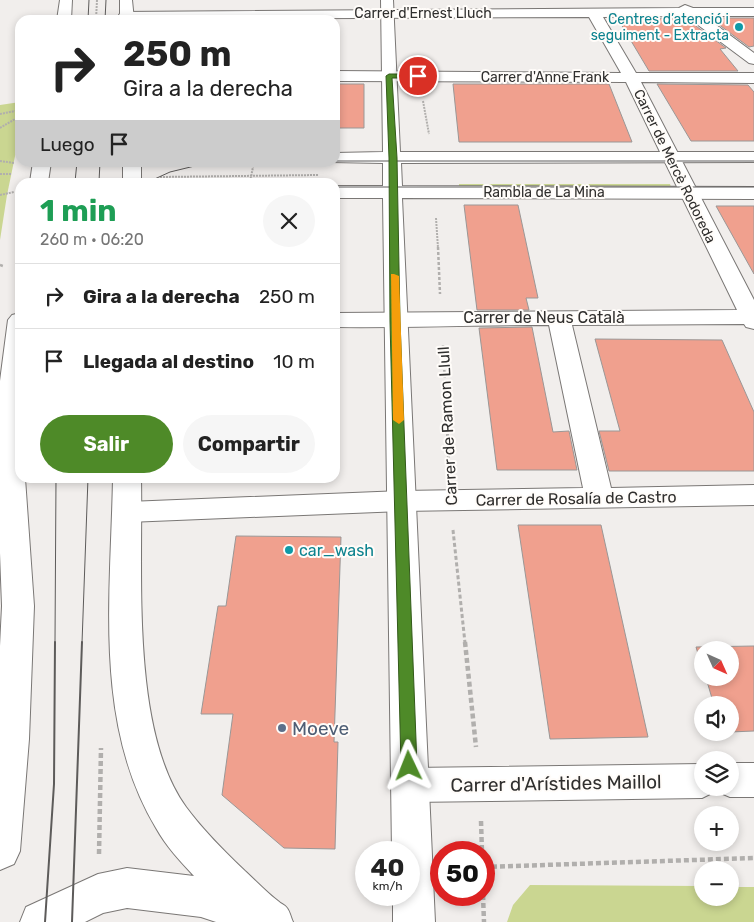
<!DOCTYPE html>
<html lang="es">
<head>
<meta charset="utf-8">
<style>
  :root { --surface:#fff; --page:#f6f6f6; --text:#222; --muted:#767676; --line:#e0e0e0; --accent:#4e8a28 }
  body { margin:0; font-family:Rubik,sans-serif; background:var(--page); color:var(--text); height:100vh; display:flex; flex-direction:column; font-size:19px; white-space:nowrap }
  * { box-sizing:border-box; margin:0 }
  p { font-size:16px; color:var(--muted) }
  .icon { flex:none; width:28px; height:28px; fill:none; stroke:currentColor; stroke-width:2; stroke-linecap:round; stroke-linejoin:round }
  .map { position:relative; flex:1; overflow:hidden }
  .side { position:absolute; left:15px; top:178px; width:325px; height:305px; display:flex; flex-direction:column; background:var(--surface); border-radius:15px; box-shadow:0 2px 8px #0003 }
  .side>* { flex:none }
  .guide { position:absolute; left:15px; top:15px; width:325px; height:152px; border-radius:15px; box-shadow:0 2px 8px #0003; background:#fff; color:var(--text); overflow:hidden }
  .needle { width:32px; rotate:135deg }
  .tools { position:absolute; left:694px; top:641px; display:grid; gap:10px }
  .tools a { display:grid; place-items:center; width:45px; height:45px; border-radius:50%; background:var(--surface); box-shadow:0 2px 8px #0003; font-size:25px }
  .speed { position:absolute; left:355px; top:841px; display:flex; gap:10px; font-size:25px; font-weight:700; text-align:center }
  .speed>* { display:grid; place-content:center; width:65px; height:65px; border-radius:50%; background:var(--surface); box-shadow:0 2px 8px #0003; line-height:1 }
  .speed small { font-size:12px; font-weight:400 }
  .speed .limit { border:8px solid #d22; background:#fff; color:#111 }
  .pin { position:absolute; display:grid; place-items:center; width:42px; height:42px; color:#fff; margin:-21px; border:2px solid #fff; border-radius:50%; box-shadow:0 1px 5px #0007 }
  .me { position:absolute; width:55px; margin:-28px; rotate:358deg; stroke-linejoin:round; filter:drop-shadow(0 0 4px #0008) }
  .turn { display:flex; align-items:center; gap:18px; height:105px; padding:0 25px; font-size:22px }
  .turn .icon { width:65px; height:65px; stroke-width:2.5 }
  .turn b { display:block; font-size:35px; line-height:42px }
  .then { display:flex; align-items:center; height:48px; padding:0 25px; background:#0003; gap:10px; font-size:19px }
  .round { display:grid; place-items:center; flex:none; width:52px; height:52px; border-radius:26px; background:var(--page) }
  .summary { display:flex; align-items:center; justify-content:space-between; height:85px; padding:0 25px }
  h1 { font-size:30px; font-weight:700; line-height:38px; color:#1e9e55 }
  .primary-button { display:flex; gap:10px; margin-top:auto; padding:10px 25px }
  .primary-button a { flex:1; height:58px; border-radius:30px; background:var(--accent); color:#fff; font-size:20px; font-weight:700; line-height:58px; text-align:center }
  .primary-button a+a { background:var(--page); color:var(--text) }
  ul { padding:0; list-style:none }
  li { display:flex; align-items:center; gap:15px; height:65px; padding:0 25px; border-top:1px solid var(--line) }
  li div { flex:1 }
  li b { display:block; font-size:19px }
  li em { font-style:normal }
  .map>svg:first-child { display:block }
</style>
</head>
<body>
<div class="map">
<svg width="754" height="922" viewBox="0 0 754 922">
  <rect width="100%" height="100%" fill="#f1eeec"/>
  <!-- green -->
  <path fill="#cad691" d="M 20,102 L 20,132 L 7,195 L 0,240 L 0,105 Z
    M 459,184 L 670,184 L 672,190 L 459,190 Z
    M 530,885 L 702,886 L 702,898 L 730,898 L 730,887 L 754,887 L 754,922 L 507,922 L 513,905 Z"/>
  <!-- building -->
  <path fill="#f0a08e" stroke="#9a9796" d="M 685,18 L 726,48 L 720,49 L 738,71 L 649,71 L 618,19 Z
    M 710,18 L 754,18 L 754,46 L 749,47 Z
    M 335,84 L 364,84 L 364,128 L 335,128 Z
    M 453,84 L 609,84 L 632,142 L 459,142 Z
    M 657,84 L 748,85 L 754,92 L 754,141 L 691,141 Z
    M 464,205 L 518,205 L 538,298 L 526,298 L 529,310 L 477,310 Z
    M 716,206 L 754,206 L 754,274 Z
    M 532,327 L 553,432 L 569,431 L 577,470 L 497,470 L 479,328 Z
    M 595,339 L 722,340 L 754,412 L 754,471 L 609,471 L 599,431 L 620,431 Z
    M 518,525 L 601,525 L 648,737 L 550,739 Z
    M 236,536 L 341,537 L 334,742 L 338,742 L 335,849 L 284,848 L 222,795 L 233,714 L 201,714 L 218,606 L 226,606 Z
    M 754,646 L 754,731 L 730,732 L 730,705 L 714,705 L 706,678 L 730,678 L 730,650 L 702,650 L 702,667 L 696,647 Z"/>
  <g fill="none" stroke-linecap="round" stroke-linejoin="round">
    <defs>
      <path id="street" d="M 685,5 L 693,8 L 754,8 L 754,16 L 704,16 L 754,53 L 754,64 L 749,63 L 686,16 L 603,17 L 636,73 L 754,73 L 754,83 L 641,82 L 754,300 L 754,329 L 746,327 L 744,324 L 572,325 L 611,488 L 754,485 L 754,505 L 402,511 L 128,522 L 118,519 L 113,512 L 118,505 L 128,502 L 402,491 L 583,488 L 549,325 C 478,325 406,328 335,327 L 335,313 L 737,310 L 626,82 L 335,81 L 335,71 L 621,73 L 589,17 L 126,19 L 119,15 L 121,12 L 679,8 Z
        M 730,763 L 754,763 L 754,797 L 730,797 L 716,791 L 702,798 L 410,802 L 397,797 L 391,785 L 397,773 L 410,768 L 702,764 L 702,788 L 730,788 Z"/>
      <path id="secondary" d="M 60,0 L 72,0 L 71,20 L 57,20 Z
        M 120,0 L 132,0 L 134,20 L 120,20 Z
        M 381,0 L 393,0 L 400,152 L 754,152 L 754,162 L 401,163 L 402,186 L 754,187 L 754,199 L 402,198 L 435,922 L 393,922 L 393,895 L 409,895 L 409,852 L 392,852 L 383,198 L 335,198 L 335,186 L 383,186 L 383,163 L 331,162 L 335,162 L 335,153 L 383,152 Z
        M 33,162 L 51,162 L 48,182 L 30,182 Z
        M 123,162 L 141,162 L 141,182 L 123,182 Z
        M 20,313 L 20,478 L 25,478 L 34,606 L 29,739 L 20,851 L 14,864 L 0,870 L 0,646 L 2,606 L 0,553 L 0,381 L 8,320 L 12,315 Z
        M 113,478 L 141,478 C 143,571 130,730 186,807 C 203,830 224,851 245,871 C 256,881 266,892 278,901 C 281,904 285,905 287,908 C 290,912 291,918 293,922 L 216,922 L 201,917 L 127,908 L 103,913 L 85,922 L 20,922 L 26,907 L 98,874 L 127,868 L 194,876 C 180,861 166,846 156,828 C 93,723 111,595 113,478 Z"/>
    </defs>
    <!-- street casing -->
    <use href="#street" stroke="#7a7775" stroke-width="2"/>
    <!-- secondary casing -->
    <use href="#secondary" stroke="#7a7775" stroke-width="2"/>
    <!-- path-far3 -->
    <path stroke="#b1afad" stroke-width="2" stroke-dasharray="2 1" stroke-linecap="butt" d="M 96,20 L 97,0
      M 423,101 L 429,134
      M 0,114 L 20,110
      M 0,128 L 20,116
      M 0,161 L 14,163
      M 0,174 L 12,174
      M 160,177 L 318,175
      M 250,182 L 254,162
      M 0,195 L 14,192
      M 436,218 L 438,248"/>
    <!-- path-far2 -->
    <path stroke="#b1afad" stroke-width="2.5" stroke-dasharray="3 2" stroke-linecap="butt" d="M 438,247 L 440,294
      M 0,265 L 3,266
      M 443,345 L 447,423"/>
    <!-- path-far1 -->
    <path stroke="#b1afad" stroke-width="3" stroke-dasharray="4 2.5" stroke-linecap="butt" d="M 447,421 L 449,471
      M 453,530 L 465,643"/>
    <!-- path -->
    <path stroke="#b1afad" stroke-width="4.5" stroke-dasharray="5 3" stroke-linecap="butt" d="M 465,642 L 476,747
      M 481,821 L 482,852
      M 99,854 L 101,748
      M 484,867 L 754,858
      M 483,895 L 484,922"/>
    <!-- street -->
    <use href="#street" fill="#fff" fill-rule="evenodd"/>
    <!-- secondary -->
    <use href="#secondary" fill="#fff" fill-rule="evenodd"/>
    <!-- tram-far1 -->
    <path stroke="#5d5b5a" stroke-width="1" d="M 88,20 L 89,0
      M 105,20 L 106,0
      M 335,161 L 754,161
      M 75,182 L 77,162
      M 99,182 L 100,162
      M 148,182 L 170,172 L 211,162
      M 335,187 L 754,187
      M 55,643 L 56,478
      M 82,643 L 88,478"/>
    <!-- tram -->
    <path stroke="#5d5b5a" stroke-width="2" d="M 45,922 L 54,784 L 55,642
      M 72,922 L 82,642"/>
  </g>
  <!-- route -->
  <path fill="#4e8a28" stroke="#335a1a" d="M 389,74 L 418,74 L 421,76 L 418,78 L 392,78 L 397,158 L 400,321 L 417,766 L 415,771 L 409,773 L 404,771 L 401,766 L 390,321 L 389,158 L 386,76 Z"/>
  <!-- slow -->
  <path fill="#f59e0b" d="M 391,274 L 394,274 L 399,276 L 404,420 L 399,424 L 393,420 Z"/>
  <!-- markers -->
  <g fill="#0f9aa8" stroke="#fffcf9" stroke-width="2">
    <circle cx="739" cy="27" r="5"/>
    <circle cx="289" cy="550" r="5"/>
  </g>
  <circle fill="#5c6f8a" stroke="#fffcf9" stroke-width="2" cx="282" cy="728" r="5"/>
  <g text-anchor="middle" stroke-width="4" stroke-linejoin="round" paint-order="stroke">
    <!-- far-street labels -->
    <g font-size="14" fill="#302f2e" stroke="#fffcf9">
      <text x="423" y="18">Carrer d'Ernest Lluch</text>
      <text x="545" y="82">Carrer d'Anne Frank</text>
      <text transform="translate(675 166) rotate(64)" y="5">Carrer de Mercè Rodoreda</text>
      <text x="544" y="197">Rambla de La Mina</text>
    </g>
    <!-- far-culture labels -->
    <g font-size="14" fill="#0d838f" stroke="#fffcf9" text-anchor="end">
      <text x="729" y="24">Centres d’atenció i<tspan x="729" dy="16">seguiment - Extracta</tspan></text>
    </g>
    <!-- street labels -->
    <g font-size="16" fill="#302f2e" stroke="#fffcf9">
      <text x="544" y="323">Carrer de Neus Català</text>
      <text transform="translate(447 426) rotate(-93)" y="6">Carrer de Ramon Llull</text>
      <text transform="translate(576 498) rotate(-1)" y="6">Carrer de Rosalía de Castro</text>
    </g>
    <!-- culture labels -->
    <g font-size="16" fill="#0d838f" stroke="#fffcf9" text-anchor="start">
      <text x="299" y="556">car_wash</text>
    </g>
    <!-- near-service labels -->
    <g font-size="19" fill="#4e5e75" stroke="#fffcf9" text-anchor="start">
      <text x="292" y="735">Moeve</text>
    </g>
    <!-- near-street labels -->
    <g font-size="19" fill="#302f2e" stroke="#fffcf9">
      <text transform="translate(556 783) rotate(-1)" y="7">Carrer d'Arístides Maillol</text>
    </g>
  </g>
</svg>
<div class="tools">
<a><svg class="needle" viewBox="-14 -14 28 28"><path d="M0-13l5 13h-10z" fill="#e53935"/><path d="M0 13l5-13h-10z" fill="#767676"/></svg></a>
<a><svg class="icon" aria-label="sound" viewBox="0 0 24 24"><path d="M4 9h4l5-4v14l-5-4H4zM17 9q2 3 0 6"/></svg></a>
<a><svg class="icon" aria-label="layers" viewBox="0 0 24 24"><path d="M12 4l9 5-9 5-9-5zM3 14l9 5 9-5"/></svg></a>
<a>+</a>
<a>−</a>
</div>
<div class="speed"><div>40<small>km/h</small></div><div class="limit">50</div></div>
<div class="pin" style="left:418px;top:76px;background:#d93025"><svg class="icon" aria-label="arrive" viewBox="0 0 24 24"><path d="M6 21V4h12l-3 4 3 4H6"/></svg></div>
<svg class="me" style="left:409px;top:766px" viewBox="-20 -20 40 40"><path d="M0-17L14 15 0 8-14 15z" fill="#4e8a28" stroke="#fff" stroke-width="4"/></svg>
<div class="guide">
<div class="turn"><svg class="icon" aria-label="right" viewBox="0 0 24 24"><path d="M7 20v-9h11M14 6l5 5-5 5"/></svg><div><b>250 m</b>Gira a la derecha</div></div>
<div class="then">Luego<svg class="icon" aria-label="arrive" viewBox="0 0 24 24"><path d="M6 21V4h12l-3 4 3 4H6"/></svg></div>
</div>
<section class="side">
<div class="summary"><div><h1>1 min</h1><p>260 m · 06:20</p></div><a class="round"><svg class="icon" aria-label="close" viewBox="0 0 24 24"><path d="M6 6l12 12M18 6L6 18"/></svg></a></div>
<ul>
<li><svg class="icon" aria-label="right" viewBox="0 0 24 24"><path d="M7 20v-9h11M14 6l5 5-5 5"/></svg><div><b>Gira a la derecha</b></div><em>250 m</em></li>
<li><svg class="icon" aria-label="arrive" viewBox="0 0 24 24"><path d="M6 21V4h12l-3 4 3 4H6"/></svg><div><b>Llegada al destino</b></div><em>10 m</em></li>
</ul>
<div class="primary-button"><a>Salir</a><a>Compartir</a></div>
</section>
</div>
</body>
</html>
